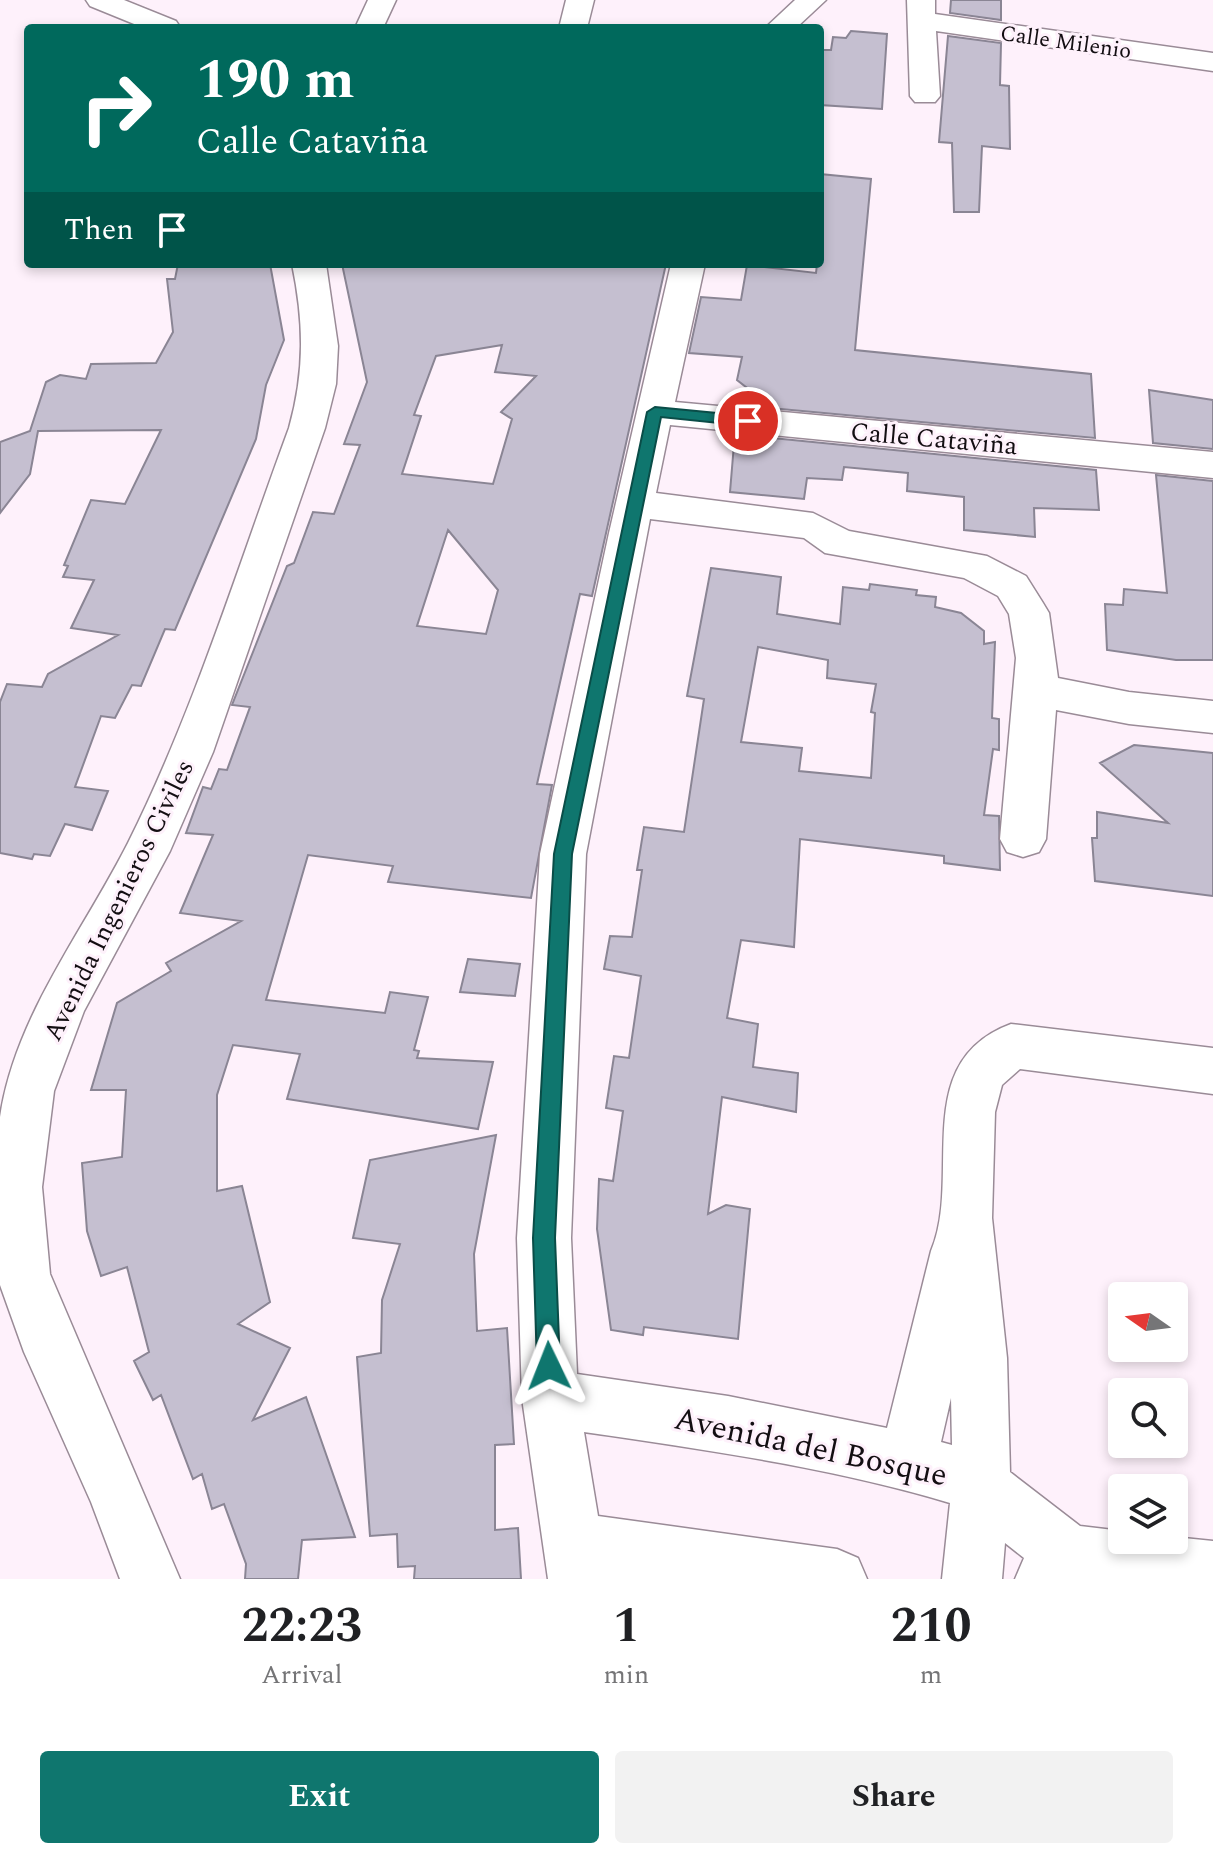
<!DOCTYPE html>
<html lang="en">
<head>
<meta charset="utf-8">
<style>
  :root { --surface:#fff; --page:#f2f2f2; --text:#202124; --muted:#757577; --accent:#0f766e }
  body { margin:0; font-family:Spectral,serif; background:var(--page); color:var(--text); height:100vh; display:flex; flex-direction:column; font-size:30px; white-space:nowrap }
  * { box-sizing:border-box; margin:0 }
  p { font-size:26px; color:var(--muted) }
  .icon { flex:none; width:44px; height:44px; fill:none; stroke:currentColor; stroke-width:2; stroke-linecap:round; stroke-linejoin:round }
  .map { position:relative; height:1579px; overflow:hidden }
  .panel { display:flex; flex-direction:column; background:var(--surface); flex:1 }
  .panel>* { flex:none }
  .banner { position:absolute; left:24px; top:24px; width:800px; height:244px; border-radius:8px; box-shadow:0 4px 12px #0003; background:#00695c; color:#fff; overflow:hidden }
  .needle { width:52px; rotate:284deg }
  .tools { position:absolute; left:1108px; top:1282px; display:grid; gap:16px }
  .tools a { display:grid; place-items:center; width:80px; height:80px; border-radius:8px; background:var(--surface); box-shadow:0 4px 12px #0003; font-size:40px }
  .pin { position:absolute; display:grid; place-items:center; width:68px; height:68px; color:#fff; margin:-34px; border:4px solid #fff; border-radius:50%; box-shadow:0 2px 8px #0007 }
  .me { position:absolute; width:88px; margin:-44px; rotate:358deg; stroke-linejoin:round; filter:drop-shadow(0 0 6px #0008) }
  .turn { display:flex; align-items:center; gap:28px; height:168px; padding:0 40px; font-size:36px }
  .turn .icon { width:104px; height:104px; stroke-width:2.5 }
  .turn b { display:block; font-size:56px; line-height:68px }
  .then { display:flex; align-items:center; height:76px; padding:0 40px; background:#0003; gap:16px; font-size:30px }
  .eta { display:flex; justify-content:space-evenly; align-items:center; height:136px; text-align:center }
  .eta b { font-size:48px; font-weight:700; line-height:56px }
  .primary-button { display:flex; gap:16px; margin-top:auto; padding:16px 40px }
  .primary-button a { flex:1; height:92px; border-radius:8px; background:var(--accent); color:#fff; font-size:32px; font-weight:700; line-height:92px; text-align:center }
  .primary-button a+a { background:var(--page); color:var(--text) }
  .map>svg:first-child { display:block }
</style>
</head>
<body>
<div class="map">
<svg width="1213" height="1579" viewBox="0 0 1213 1579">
  <rect width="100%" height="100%" fill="#fef1fb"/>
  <!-- building -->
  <path fill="#c5bfd0" stroke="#8a8594" stroke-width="2" fill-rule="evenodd" d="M 951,0 L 1001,0 L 1001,20 L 950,13 Z
    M 851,31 L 887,34 L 882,109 L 820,105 L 820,50 L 831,50 L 833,37 L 846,38 Z
    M 948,36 L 1001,43 L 1000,85 L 1009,86 L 1010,149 L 982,146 L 979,212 L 954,212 L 952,143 L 939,142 Z
    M 820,174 L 871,179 L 855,350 L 1091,374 L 1095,438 L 759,407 L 760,398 L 737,380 L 742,357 L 689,353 L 701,297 L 741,300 L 747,265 L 816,273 L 817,264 L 820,264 Z
    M 178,264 L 270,264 L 284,340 L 266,385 L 256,439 L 175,630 L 165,629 L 141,686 L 132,685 L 115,718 L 101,716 L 75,787 L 108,791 L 92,830 L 65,824 L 50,856 L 34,854 L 32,859 L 0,853 L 0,702 L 7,684 L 42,687 L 48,674 L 118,635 L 71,628 L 94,580 L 63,577 L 68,566 L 64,565 L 91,500 L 125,504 L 161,430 L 38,431 L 30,474 L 0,513 L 0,442 L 30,431 L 46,382 L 60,375 L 86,379 L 91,364 L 156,363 L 173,332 L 167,279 L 175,279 Z
    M 342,264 L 666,264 L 592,596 L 580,594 L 537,784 L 552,785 L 531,898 L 388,882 L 393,866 L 308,855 L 266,1000 L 385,1013 L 390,992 L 428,997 L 414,1050 L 419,1051 L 417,1058 L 493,1062 L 478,1129 L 287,1099 L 300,1054 L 233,1045 L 217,1095 L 217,1191 L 242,1186 L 270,1302 L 238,1324 L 290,1348 L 253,1420 L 306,1397 L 355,1537 L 302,1540 L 298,1579 L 245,1579 L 246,1564 L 224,1504 L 212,1509 L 202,1474 L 193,1479 L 161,1395 L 153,1400 L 134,1361 L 149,1352 L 127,1267 L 101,1276 L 87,1231 L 82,1163 L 122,1157 L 126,1090 L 91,1090 L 117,1003 L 171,971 L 166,963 L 241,921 L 180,913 L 213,835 L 186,833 L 203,787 L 211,789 L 219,769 L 227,770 L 250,707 L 232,705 L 287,566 L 294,563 L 313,512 L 334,514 L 360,445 L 344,444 L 367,382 ZM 502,345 L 495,372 L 536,376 L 501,412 L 512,419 L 493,484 L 402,474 L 421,416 L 414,415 L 436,356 ZM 448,530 L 498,590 L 486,634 L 417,626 Z
    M 1149,390 L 1213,400 L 1213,449 L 1153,443 Z
    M 753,436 L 1096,470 L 1099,510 L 1034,508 L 1035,537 L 964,530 L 964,497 L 907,491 L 908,473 L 844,467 L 842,480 L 807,478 L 804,499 L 730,492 L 734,444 L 752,446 Z
    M 1156,475 L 1213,481 L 1213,660 L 1176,660 L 1107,650 L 1105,604 L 1123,605 L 1124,589 L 1167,593 Z
    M 711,568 L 781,577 L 777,614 L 840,624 L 843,587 L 869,590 L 870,584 L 917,590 L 916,595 L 936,597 L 935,607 L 961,613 L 984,631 L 984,644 L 995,642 L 992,718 L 999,719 L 999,750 L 993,749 L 984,815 L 999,816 L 1000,870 L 944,863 L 944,856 L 800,839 L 794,947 L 741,940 L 727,1018 L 758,1024 L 753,1067 L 798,1073 L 796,1112 L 722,1097 L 708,1214 L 726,1205 L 750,1209 L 738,1339 L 644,1327 L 643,1335 L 611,1330 L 597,1229 L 599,1179 L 613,1181 L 623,1111 L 606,1108 L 614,1056 L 629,1058 L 641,976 L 604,969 L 610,936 L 632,937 L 642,870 L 637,870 L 644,827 L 684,832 L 704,699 L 687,696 ZM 758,647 L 828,660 L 827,678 L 876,684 L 871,712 L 875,713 L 871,778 L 799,771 L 802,748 L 741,742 Z
    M 1134,745 L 1213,753 L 1213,896 L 1095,881 L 1092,838 L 1097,838 L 1097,812 L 1168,823 L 1100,763 Z
    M 468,959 L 520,964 L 515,996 L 460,992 Z
    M 496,1135 L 474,1254 L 477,1331 L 507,1328 L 514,1444 L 495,1445 L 495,1530 L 518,1528 L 521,1579 L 414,1579 L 415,1566 L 398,1567 L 397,1534 L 370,1536 L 357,1357 L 381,1353 L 382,1300 L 400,1244 L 353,1238 L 370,1160 Z"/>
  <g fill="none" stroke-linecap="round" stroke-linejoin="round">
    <defs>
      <path id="minor" d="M 86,0 L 124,0 L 176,21 L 180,27 L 144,28 L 90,6 Z
        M 368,0 L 396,0 L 383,28 L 355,28 Z
        M 566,0 L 594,0 L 587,28 L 559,28 Z
        M 795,0 L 826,0 L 796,28 L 765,28 Z
        M 907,0 L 935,0 L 935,14 L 1213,53 L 1213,71 L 936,31 L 940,96 L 935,102 L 915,102 L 910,96 Z
        M 292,264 L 326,264 L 338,346 L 336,384 L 325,428 L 213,752 L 170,851 L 84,1011 L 54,1091 L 42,1187 L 50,1274 L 180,1579 L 120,1579 L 91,1502 L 24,1352 L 0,1285 L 0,1117 C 15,1016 83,932 128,843 C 194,711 238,566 289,428 C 305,371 304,322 292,264 Z
        M 671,264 L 705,264 L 675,402 L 1213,452 L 1213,478 L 670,425 L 656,493 L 813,513 L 849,531 L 987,556 L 1026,576 L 1043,603 L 1049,613 L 1058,678 L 1129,692 L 1213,701 L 1213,733 L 1129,724 L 1056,710 L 1046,839 L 1039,852 L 1023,857 L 1007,852 L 1000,839 L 1016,658 L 1009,614 L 998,596 L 964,578 L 825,553 L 804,538 L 650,519 L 586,854 L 571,1238 L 577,1374 L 728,1396 L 887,1428 L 931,1251 C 963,1177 908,1062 1011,1024 L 1213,1048 L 1213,1094 L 1020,1069 L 1002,1085 L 995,1112 L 992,1218 L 1007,1358 L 1010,1472 L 1080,1526 L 1122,1531 L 1122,1540 L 1174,1540 L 1174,1537 L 1213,1541 L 1213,1579 L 1015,1579 L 1024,1558 L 1005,1543 L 1002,1579 L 942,1579 L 950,1503 C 831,1467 706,1450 584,1432 L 598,1516 L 837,1549 L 858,1558 L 867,1579 L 548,1579 L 522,1398 L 517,1238 L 540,854 L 609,533 ZM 951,1398 L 952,1445 L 941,1442 Z"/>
    </defs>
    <!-- minor casing -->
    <use href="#minor" stroke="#9a8b97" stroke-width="3"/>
    <!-- minor -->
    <use href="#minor" fill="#fff" fill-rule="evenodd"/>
  </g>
  <!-- route -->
  <path fill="#0f766e" stroke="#0a4d48" stroke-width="2" d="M 655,407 L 748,416 L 756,421 L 748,426 L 661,417 L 572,854 L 555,1238 L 560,1366 L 557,1374 L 549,1377 L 540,1374 L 537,1366 L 533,1238 L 554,854 L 647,412 Z"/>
  <g text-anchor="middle" stroke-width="6" stroke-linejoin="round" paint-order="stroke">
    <!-- far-street labels -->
    <g font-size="22" fill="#130e12" stroke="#fef1fb">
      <text transform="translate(1066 41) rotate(8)" y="8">Calle Milenio</text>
    </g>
    <!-- street labels -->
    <g font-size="26" fill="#130e12" stroke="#fef1fb">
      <text transform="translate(934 438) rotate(5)" y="9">Calle Cataviña</text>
      <text transform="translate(118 900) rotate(-64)" y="9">Avenida Ingenieros Civiles</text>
    </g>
    <!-- near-street labels -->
    <g font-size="32" fill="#130e12" stroke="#fef1fb">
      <text transform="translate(811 1446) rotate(12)" y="11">Avenida del Bosque</text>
    </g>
  </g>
</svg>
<div class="tools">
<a><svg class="needle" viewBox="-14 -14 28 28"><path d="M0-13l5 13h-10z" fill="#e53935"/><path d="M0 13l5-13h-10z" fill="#757577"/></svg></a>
<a><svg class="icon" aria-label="search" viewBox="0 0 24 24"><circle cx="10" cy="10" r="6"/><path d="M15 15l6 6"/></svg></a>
<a><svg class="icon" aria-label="layers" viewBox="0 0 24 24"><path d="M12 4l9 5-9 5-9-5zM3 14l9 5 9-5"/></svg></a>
</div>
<div class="pin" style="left:748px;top:421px;background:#d93025"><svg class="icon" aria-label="arrive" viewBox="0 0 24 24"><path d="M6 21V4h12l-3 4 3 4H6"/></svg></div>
<svg class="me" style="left:549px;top:1366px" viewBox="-20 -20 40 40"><path d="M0-17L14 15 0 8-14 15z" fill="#0f766e" stroke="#fff" stroke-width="4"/></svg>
<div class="banner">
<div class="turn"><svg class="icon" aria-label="right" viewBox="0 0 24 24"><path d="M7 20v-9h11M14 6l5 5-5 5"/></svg><div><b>190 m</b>Calle Cataviña</div></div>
<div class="then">Then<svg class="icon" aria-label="arrive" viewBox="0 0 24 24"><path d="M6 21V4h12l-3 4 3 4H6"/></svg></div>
</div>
</div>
<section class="panel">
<div class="eta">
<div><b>22:23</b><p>Arrival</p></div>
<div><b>1</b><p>min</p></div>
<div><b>210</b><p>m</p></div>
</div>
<div class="primary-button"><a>Exit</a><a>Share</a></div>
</section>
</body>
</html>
